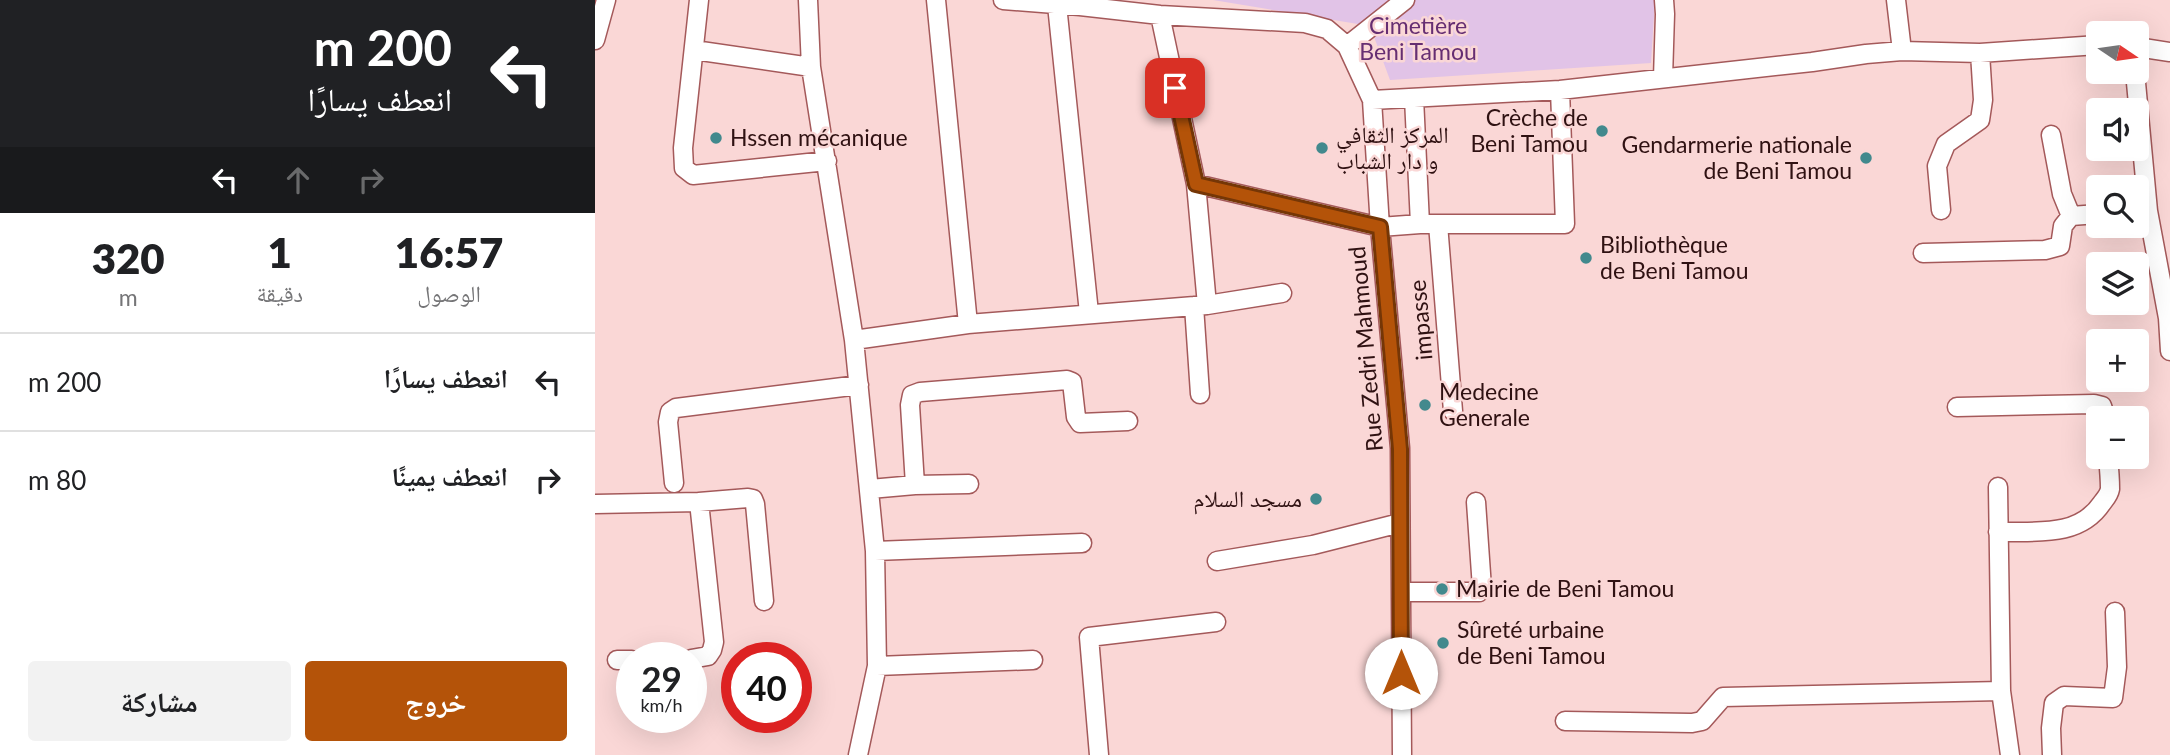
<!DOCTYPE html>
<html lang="ar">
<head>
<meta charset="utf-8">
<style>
  :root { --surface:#fff; --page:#f2f2f2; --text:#202124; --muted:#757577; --line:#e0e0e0; --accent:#b45309 }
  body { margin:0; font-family:Lato,"Noto Naskh Arabic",sans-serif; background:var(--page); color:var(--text); direction:rtl; height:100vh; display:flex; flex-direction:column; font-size:26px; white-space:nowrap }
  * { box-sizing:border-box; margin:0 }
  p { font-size:23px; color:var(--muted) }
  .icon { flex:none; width:38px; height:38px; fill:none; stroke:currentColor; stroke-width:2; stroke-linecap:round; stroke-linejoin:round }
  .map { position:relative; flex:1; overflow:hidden; direction:ltr }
  .side { display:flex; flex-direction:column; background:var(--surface); width:595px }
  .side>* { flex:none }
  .top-card { background:#202124; color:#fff; overflow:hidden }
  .needle { width:46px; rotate:103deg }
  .fabs { position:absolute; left:1491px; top:21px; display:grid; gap:14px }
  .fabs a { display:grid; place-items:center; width:63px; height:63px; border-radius:7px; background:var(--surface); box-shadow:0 7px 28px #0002; font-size:35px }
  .speed { position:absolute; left:21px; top:642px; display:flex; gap:14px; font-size:35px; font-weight:700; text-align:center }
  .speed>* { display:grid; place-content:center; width:91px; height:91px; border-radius:50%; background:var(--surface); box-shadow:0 7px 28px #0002; line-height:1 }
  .speed small { font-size:18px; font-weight:400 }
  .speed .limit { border:10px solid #d22; background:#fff; color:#111 }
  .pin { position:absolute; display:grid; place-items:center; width:60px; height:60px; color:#fff; margin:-30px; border-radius:14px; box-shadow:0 4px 10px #0006 }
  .me { position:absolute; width:77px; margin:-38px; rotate:0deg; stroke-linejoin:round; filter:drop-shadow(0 0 5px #0008) }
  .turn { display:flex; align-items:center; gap:24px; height:147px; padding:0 28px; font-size:32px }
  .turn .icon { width:91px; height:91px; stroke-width:2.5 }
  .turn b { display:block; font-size:49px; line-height:60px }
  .lanes { display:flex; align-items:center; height:66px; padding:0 28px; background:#0003; justify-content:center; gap:35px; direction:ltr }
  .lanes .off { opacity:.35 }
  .eta { display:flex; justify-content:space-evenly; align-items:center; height:119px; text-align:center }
  .eta b { font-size:42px; font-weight:800; line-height:49px }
  .action { display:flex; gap:14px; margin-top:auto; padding:14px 28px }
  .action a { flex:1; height:80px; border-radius:7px; background:var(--accent); color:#fff; font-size:28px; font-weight:800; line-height:80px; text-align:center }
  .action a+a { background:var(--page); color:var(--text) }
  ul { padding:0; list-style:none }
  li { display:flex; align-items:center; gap:21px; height:98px; padding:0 28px; border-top:2px solid var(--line) }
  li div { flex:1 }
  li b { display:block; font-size:26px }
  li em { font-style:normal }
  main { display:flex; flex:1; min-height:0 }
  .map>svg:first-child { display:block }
</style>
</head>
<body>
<main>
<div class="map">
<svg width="1575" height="755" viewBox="0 0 1575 755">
  <rect width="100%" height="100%" fill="#fad7d6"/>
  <!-- green -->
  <path fill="#e1c3e7" d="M 618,0 L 1060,0 L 1056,63 L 795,80 L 775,26 Z"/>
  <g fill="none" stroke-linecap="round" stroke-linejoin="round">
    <defs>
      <path id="minor" d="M 104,0 L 88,148 L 89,168 L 98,175 L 232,161
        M 213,0 L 216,67 L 259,340 L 280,551 L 282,666 L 263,755
        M 341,0 L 373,324
        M 408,0 L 485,6 L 565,15 L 710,23 L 732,29 L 752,46 L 777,100 L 785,227 L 805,448 L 807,755
        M 1301,0 L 1307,51
        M 462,5 L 494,313
        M 565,15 L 601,184 L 785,227 L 825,224 L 970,224 L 965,90
        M 0,40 L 11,0
        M 752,46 L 810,0
        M 1542,47 L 1575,52
        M 99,50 L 216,67
        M 1540,72 L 1553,211 L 1573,318 L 1575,351
        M 1068,78 L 1070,14 L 1069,0
        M 819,98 L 825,224
        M 777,100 L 965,90 L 1217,62 L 1271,54 L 1307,51 L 1385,53 L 1503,45
        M 1456,135 L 1467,194 L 1476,216
        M 601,184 L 612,305
        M 1346,210 L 1342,166 L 1351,144 L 1385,120 L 1388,100 L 1385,53
        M 843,224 L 858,411
        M 1328,253 L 1450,250 L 1465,246 L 1468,226 L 1476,216 L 1503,214
        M 599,306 L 605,394
        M 259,340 L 373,324 L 612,305 L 687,293
        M 1362,407 L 1499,404 L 1507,406 L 1511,418
        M 79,483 L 73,422 L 75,412 L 81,408 L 264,385
        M 320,485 L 315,405 L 317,395 L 325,392 L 472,380 L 477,382 L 481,417 L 485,423 L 533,421
        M 1403,487 L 1406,691 L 1415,755
        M 275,489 L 320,485 L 374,484
        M 0,504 L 104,502 L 153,498 L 158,499 L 160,504 L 169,601
        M 1403,532 C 1440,531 1484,538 1507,503 C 1510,499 1514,495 1515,489 C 1515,479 1514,467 1513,457
        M 280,551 L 487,543
        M 622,561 L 718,545 L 805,523
        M 806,592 L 884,592 L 887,588 L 881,502
        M 96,659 L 113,656 L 117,650 L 119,642 L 104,502
        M 22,660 L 37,660
        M 282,666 L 438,660
        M 970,721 L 1097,723 L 1107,721 L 1128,697 L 1406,691
        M 504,755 L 494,637 L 621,622
        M 1457,755 L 1456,728 L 1459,703 L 1469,696 L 1518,698 L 1522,667 L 1520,612"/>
    </defs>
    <!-- minor casing -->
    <use href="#minor" stroke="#a4595a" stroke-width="21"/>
    <!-- minor -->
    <use href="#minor" stroke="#fff" stroke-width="18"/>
  </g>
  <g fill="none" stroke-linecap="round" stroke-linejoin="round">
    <defs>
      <path id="route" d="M 580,88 L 601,184 L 785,227 L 805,449 L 806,673"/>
    </defs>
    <!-- route casing -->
    <use href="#route" stroke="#753606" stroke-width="18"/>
    <!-- route -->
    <use href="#route" stroke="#b45309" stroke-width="12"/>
  </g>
  <!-- markers -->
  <g fill="#42898d" stroke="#fad7d6" stroke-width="2.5">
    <circle cx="1007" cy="131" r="7"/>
    <circle cx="121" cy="138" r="7"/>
    <circle cx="727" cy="148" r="7"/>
    <circle cx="1271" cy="158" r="7"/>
    <circle cx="991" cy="258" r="7"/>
    <circle cx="830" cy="405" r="7"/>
    <circle cx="721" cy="499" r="7"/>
    <circle cx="847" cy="589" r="7"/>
    <circle cx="848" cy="643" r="7"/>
  </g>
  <g text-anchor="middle" stroke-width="5" stroke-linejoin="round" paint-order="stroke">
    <!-- park labels -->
    <g font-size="23" fill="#662e72" stroke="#fad7d6">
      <text x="823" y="34">Cimetière<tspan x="823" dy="26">Beni Tamou</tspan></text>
    </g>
    <!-- poi labels -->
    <g font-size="23" fill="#2f1112" stroke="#fad7d6" text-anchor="start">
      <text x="993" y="126" text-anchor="end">Crèche de<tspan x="993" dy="26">Beni Tamou</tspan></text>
      <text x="741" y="143">المركز الثقافي<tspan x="741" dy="26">و دار الشباب</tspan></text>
      <text x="135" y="146">Hssen mécanique</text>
      <text x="1257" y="153" text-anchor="end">Gendarmerie nationale<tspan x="1257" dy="26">de Beni Tamou</tspan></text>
      <text x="1005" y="253">Bibliothèque<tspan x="1005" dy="26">de Beni Tamou</tspan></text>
      <text x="844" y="400">Medecine<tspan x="844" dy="26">Generale</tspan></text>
      <text x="707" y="507" text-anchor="end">مسجد السلام</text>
      <text x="861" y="597">Mairie de Beni Tamou</text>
      <text x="862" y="638">Sûreté urbaine<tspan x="862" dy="26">de Beni Tamou</tspan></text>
    </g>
    <!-- street labels -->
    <g font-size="23" fill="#2f1112" stroke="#fad7d6">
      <text transform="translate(826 320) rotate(-95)" y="8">impasse</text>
      <text transform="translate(771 349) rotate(-95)" y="8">Rue Zedri Mahmoud</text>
    </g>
  </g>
</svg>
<div class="fabs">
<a><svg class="needle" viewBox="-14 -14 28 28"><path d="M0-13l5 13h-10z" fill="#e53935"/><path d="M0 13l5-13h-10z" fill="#757577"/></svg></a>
<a><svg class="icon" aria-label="sound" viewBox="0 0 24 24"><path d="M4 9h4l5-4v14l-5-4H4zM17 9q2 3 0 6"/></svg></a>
<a><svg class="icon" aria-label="search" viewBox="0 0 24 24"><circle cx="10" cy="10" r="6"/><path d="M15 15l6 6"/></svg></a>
<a><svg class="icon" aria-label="layers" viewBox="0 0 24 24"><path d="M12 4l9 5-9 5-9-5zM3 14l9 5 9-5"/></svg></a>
<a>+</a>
<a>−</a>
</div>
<div class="speed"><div>29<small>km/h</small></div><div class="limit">40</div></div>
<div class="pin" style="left:580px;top:88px;background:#d93025"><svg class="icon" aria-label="arrive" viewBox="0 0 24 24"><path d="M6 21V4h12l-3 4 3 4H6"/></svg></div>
<svg class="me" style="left:806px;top:673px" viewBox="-20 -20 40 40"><circle r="19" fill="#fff"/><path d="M0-13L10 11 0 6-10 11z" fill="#b45309"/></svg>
</div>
<section class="side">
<div class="top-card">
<div class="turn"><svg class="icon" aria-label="left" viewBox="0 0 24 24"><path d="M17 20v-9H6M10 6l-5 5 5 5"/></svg><div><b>200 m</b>انعطف يسارًا</div></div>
<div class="lanes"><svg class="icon" aria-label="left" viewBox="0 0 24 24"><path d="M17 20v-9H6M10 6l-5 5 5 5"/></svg><svg class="icon off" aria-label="ahead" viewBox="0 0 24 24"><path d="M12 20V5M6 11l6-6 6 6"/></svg><svg class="icon off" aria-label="right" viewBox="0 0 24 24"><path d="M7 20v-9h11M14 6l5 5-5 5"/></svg></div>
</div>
<div class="eta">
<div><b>16:57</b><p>الوصول</p></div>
<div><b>1</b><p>دقيقة</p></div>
<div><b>320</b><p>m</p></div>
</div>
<ul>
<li><svg class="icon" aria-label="left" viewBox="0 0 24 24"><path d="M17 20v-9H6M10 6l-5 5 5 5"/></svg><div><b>انعطف يسارًا</b></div><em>200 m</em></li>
<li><svg class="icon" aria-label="right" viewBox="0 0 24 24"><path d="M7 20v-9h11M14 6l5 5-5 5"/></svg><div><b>انعطف يمينًا</b></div><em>80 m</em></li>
</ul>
<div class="action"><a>خروج</a><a>مشاركة</a></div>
</section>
</main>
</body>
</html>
